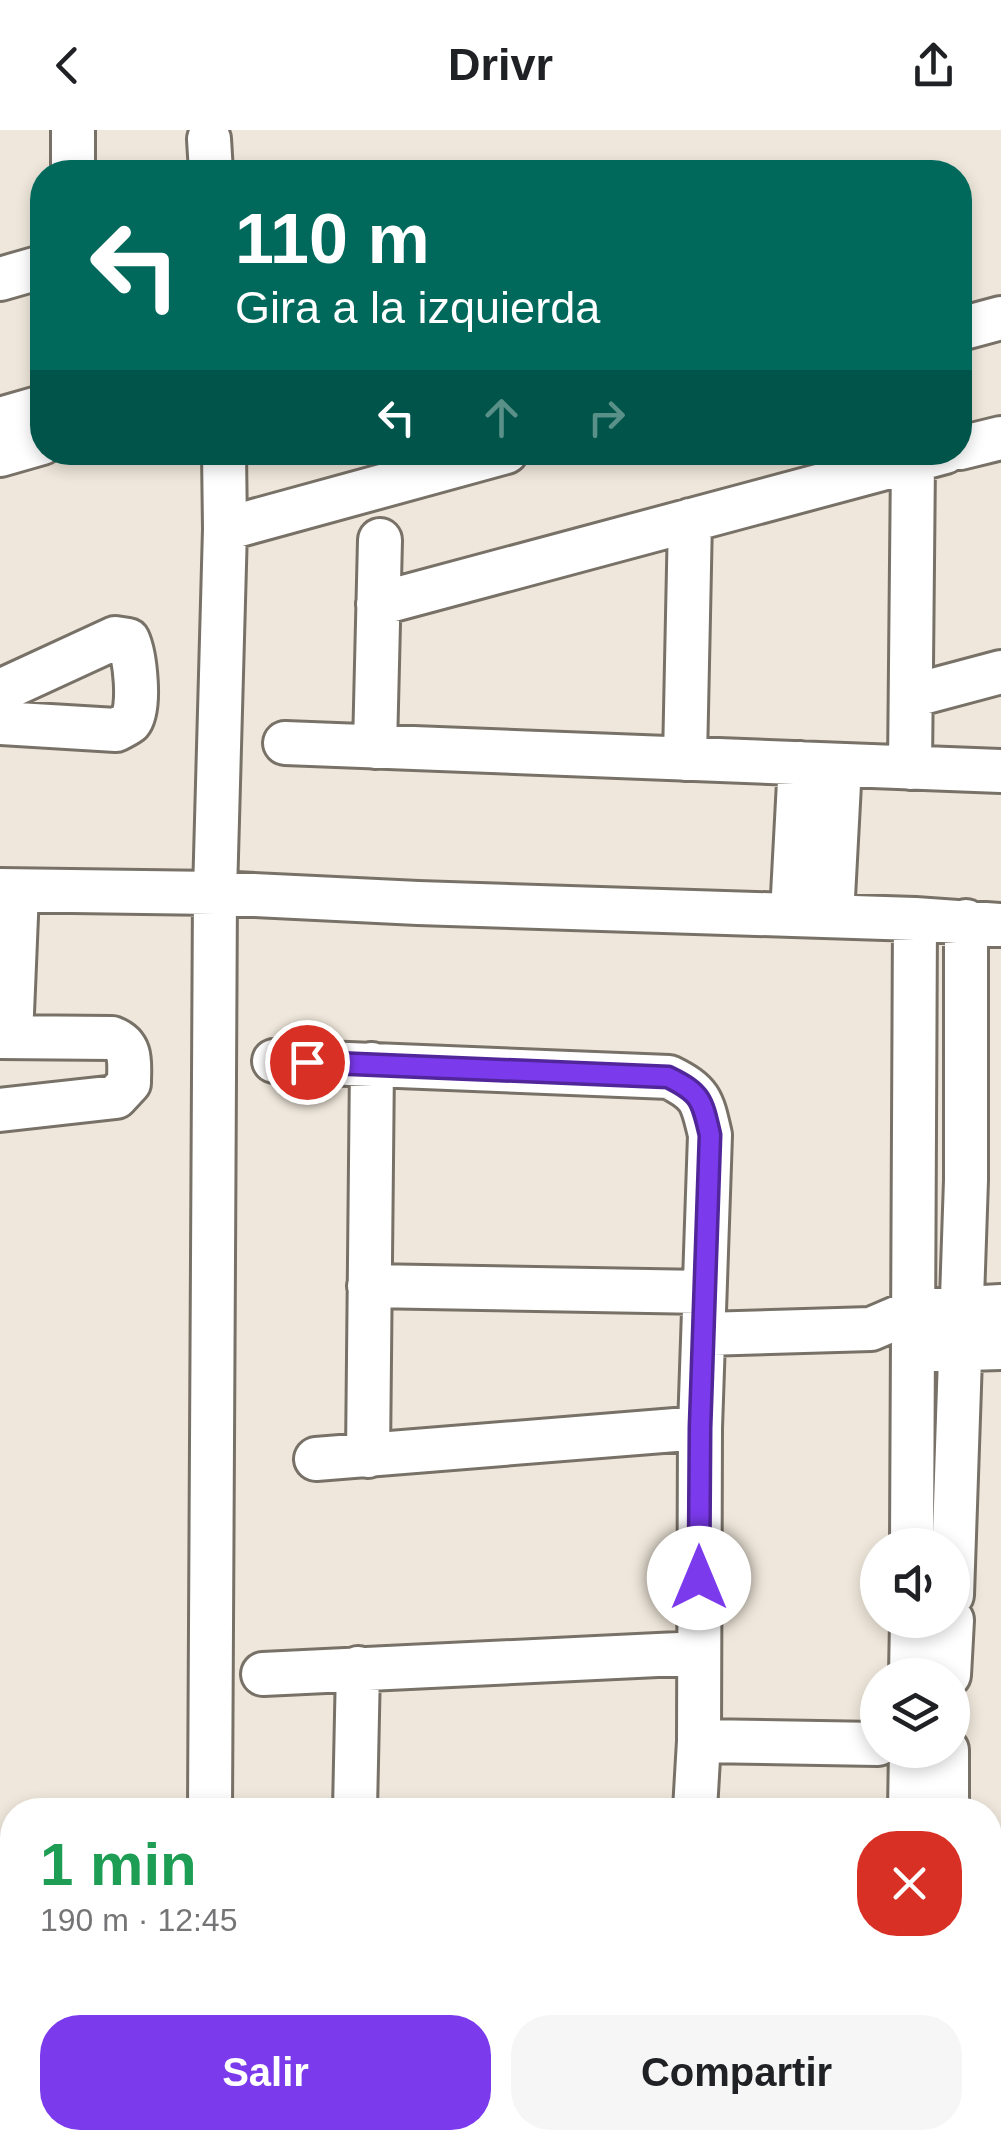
<!DOCTYPE html>
<html lang="es">
<head>
<meta charset="utf-8">
<style>
  :root { --surface:#fff; --page:#f6f6f6; --text:#202124; --muted:#757577; --accent:#7c3aed }
  body { margin:0; font-family:Helvetica,sans-serif; background:var(--page); color:var(--text); height:100vh; display:flex; flex-direction:column; font-size:38px; white-space:nowrap }
  * { box-sizing:border-box; margin:0 }
  p { font-size:32px; color:var(--muted) }
  .icon { flex:none; width:55px; height:55px; fill:none; stroke:currentColor; stroke-width:2; stroke-linecap:round; stroke-linejoin:round }
  .map { position:relative; flex:1; overflow:hidden }
  .details { position:absolute; left:0px; top:1668px; width:1002px; height:352px; display:flex; flex-direction:column; background:var(--surface); border-radius:40px 40px 0 0; box-shadow:0 5px 15px #0003 }
  .details>* { flex:none }
  .top-card { position:absolute; left:30px; top:30px; width:942px; height:305px; border-radius:40px; box-shadow:0 5px 15px #0003; background:#00695c; color:#fff; overflow:hidden }
  .buttons { position:absolute; left:860px; top:1398px; display:grid; gap:20px }
  .buttons a { display:grid; place-items:center; width:110px; height:110px; border-radius:50%; background:var(--surface); box-shadow:0 5px 15px #0003; font-size:50px }
  .pin { position:absolute; display:grid; place-items:center; width:85px; height:85px; color:#fff; margin:-42px; border:5px solid #fff; border-radius:50%; box-shadow:0 2px 10px #0007 }
  .me { position:absolute; width:110px; margin:-55px; rotate:0deg; stroke-linejoin:round; filter:drop-shadow(0 0 8px #0008) }
  .turn { display:flex; align-items:center; gap:35px; height:210px; padding:0 40px; font-size:45px }
  .turn .icon { width:130px; height:130px; stroke-width:2.5 }
  .turn b { display:block; font-size:70px; line-height:85px }
  .lanes { display:flex; align-items:center; height:95px; padding:0 40px; background:#0003; justify-content:center; gap:50px; direction:ltr }
  .lanes .off { opacity:.35 }
  .round { display:grid; place-items:center; flex:none; width:105px; height:105px; border-radius:40px; background:var(--page) }
  .headline { display:flex; align-items:center; justify-content:space-between; height:170px; padding:0 40px }
  h1 { font-size:60px; font-weight:700; line-height:75px; color:#1e9e55 }
  .cta { display:flex; gap:20px; margin-top:auto; padding:20px 40px }
  .cta a { flex:1; height:115px; border-radius:40px; background:var(--accent); color:#fff; font-size:40px; font-weight:700; line-height:115px; text-align:center }
  .cta a+a { background:var(--page); color:var(--text) }
  header { display:flex; justify-content:space-between; align-items:center; height:130px; padding:0 40px; background:var(--surface); font-size:45px; font-weight:700 }
  .map>svg:first-child { display:block }
</style>
</head>
<body>
<header><svg class="icon" aria-label="back" viewBox="0 0 24 24"><path d="M15 5l-7 7 7 7"/></svg>Drivr<svg class="icon" aria-label="share" viewBox="0 0 24 24"><path d="M12 15V3M7 8l5-5 5 5M5 13v7h14v-7"/></svg></header>
<div class="map">
<svg width="1001" height="2019" viewBox="0 0 1001 2019">
  <rect width="100%" height="100%" fill="#efe7db"/>
  <g fill="none" stroke-linecap="round" stroke-linejoin="round">
    <defs>
      <path id="minor" d="M 209,9 L 211,42
        M 73,42 L 73,0
        M 0,149 L 42,137
        M 960,199 L 1001,188
        M 0,289 L 42,277
        M 960,318 L 1001,308
        M 0,325 L 42,313
        M 225,399 L 506,322
        M 378,474 L 945,322
        M 0,561 L 115,508 L 128,510 C 135,525 141,579 130,592 C 126,595 120,598 116,600 L 0,593
        M 911,566 L 1001,542
        M 285,613 L 1001,641
        M 375,617 L 380,410
        M 685,629 L 690,390
        M 910,638 L 913,331
        M 0,760 L 215,763 L 418,773 L 915,789 L 1001,795
        M 792,784 L 800,633
        M 832,786 L 840,635
        M 0,907 L 112,908 C 133,916 129,933 129,953 L 116,967 L 0,980
        M 11,907 L 17,762
        M 274,931 L 669,947 C 701,963 702,970 710,1005 L 700,1298 L 699,1611 L 695,1680
        M 369,1156 L 704,1162
        M 704,1204 L 871,1199 L 913,1181 L 1001,1176
        M 936,1220 L 1001,1218
        M 368,1326 L 372,934
        M 316,1329 L 700,1298
        M 912,1415 L 915,789
        M 952,1465 L 966,1050 L 966,791
        M 263,1544 L 699,1523
        M 911,1545 L 912,1490
        M 949,1545 L 952,1490
        M 699,1611 L 878,1614
        M 210,1680 L 215,763 L 225,399 L 224,322
        M 355,1680 L 358,1538
        M 910,1680 L 911,1620
        M 947,1680 L 947,1620
        M 683,2016 L 683,2008
        M 208,2019 L 208,2008
        M 905,2019 L 905,2008
        M 943,2019 L 943,2008"/>
    </defs>
    <!-- minor casing -->
    <use href="#minor" stroke="#787167" stroke-width="48"/>
    <!-- minor -->
    <use href="#minor" stroke="#fff" stroke-width="42"/>
  </g>
  <g fill="none" stroke-linecap="round" stroke-linejoin="round">
    <defs>
      <path id="route" d="M 307,932 L 668,947 C 701,963 702,970 710,1005 L 700,1298 L 699,1448"/>
    </defs>
    <!-- route casing -->
    <use href="#route" stroke="#51269a" stroke-width="25"/>
    <!-- route -->
    <use href="#route" stroke="#7c3aed" stroke-width="18"/>
  </g>
</svg>
<div class="buttons">
<a><svg class="icon" aria-label="sound" viewBox="0 0 24 24"><path d="M4 9h4l5-4v14l-5-4H4zM17 9q2 3 0 6"/></svg></a>
<a><svg class="icon" aria-label="layers" viewBox="0 0 24 24"><path d="M12 4l9 5-9 5-9-5zM3 14l9 5 9-5"/></svg></a>
</div>
<div class="pin" style="left:307px;top:932px;background:#d93025"><svg class="icon" aria-label="arrive" viewBox="0 0 24 24"><path d="M6 21V4h12l-3 4 3 4H6"/></svg></div>
<svg class="me" style="left:699px;top:1448px" viewBox="-20 -20 40 40"><circle r="19" fill="#fff"/><path d="M0-13L10 11 0 6-10 11z" fill="#7c3aed"/></svg>
<div class="top-card">
<div class="turn"><svg class="icon" aria-label="left" viewBox="0 0 24 24"><path d="M17 20v-9H6M10 6l-5 5 5 5"/></svg><div><b>110 m</b>Gira a la izquierda</div></div>
<div class="lanes"><svg class="icon" aria-label="left" viewBox="0 0 24 24"><path d="M17 20v-9H6M10 6l-5 5 5 5"/></svg><svg class="icon off" aria-label="ahead" viewBox="0 0 24 24"><path d="M12 20V5M6 11l6-6 6 6"/></svg><svg class="icon off" aria-label="right" viewBox="0 0 24 24"><path d="M7 20v-9h11M14 6l5 5-5 5"/></svg></div>
</div>
<section class="details">
<div class="headline"><div><h1>1 min</h1><p>190 m · 12:45</p></div><a class="round" style="background:#d93025;color:#fff"><svg class="icon" aria-label="close" viewBox="0 0 24 24"><path d="M6 6l12 12M18 6L6 18"/></svg></a></div>
<div class="cta"><a>Salir</a><a>Compartir</a></div>
</section>
</div>
</body>
</html>
